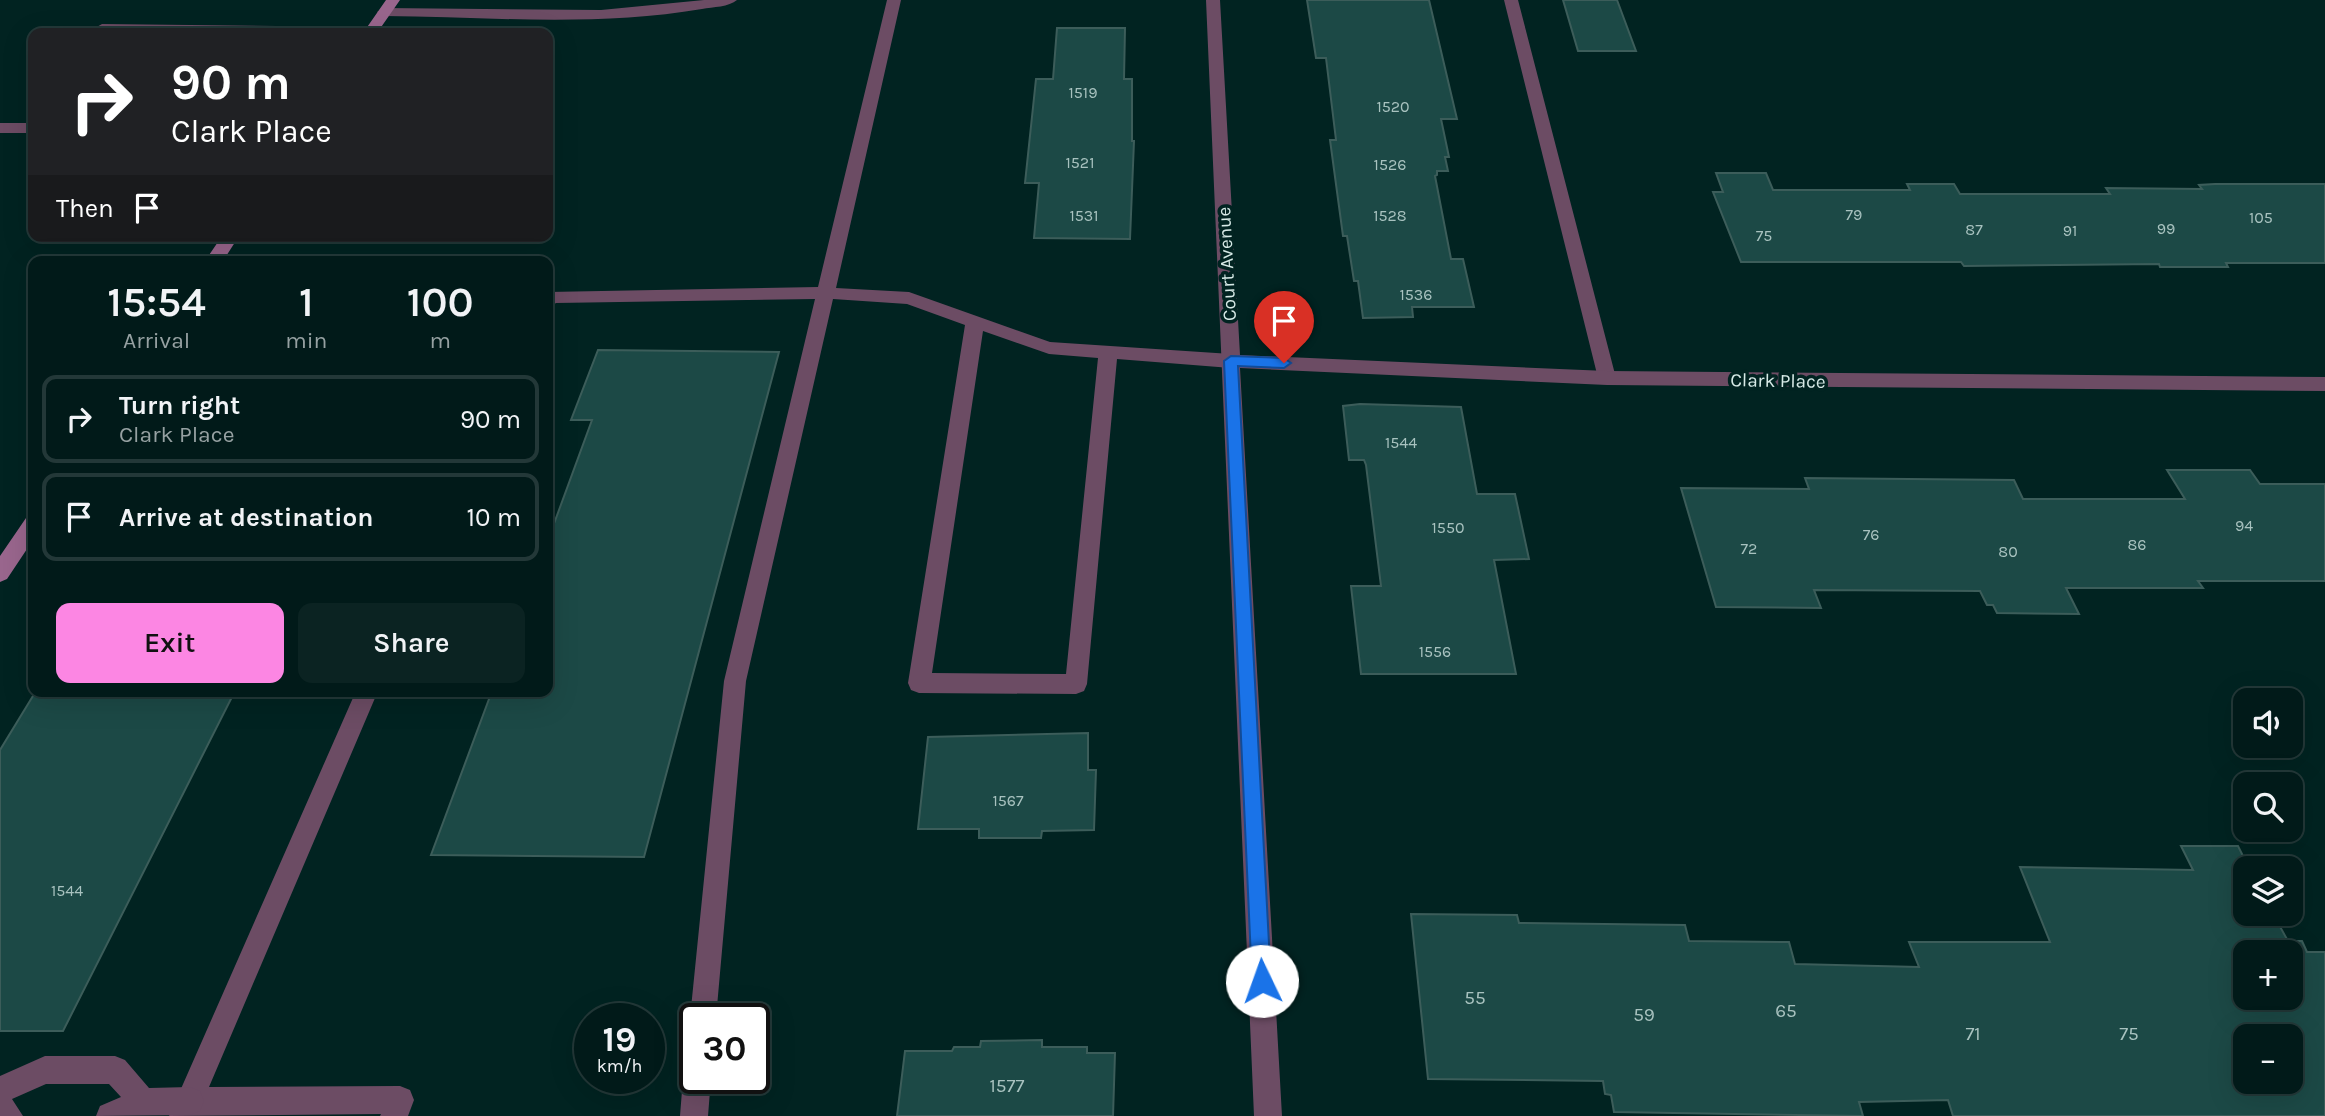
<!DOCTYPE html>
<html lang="en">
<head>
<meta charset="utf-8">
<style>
  :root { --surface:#011a19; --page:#0b2322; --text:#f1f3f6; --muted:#96a1a2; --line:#233838; --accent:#fc86e3 }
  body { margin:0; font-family:Karla,sans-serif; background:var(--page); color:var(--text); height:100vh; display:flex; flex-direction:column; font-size:26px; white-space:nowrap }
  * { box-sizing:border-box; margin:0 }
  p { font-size:23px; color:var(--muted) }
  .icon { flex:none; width:38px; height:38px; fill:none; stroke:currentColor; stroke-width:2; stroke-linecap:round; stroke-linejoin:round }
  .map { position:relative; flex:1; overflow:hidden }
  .drawer { position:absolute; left:28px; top:256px; width:525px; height:441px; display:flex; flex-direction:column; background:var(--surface); border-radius:14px; box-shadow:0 7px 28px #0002,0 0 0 2px var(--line) }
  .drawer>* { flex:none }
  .banner { position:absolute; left:28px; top:28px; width:525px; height:214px; border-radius:14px; box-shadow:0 7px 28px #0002,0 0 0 2px var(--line); background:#202124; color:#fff; overflow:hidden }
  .buttons { position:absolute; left:2233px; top:688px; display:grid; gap:14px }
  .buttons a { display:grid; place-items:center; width:70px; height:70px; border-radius:14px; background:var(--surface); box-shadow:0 7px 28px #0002,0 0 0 2px var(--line); font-size:35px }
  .speed { position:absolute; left:574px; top:1003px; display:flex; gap:14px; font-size:35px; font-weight:700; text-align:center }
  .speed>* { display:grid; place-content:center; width:91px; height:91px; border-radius:50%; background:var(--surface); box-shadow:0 7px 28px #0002,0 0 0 2px var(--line); line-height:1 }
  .speed small { font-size:18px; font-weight:400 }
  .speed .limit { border:4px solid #111; border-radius:10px; background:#fff; color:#111 }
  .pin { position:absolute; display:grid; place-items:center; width:60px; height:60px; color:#fff; margin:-72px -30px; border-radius:50% 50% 50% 0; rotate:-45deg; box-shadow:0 0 7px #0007 }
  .pin .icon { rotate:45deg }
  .me { position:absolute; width:77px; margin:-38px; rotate:357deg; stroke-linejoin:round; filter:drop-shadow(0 0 5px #0008) }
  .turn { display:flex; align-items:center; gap:24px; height:147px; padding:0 28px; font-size:32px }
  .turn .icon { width:91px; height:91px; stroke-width:2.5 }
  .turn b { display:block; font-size:49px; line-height:60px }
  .then { display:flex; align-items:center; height:66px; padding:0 28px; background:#0003; gap:14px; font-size:26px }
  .eta { display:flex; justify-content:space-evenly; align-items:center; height:119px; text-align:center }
  .eta b { font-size:42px; font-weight:600; line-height:49px }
  .action { display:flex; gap:14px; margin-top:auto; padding:14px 28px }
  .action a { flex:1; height:80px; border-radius:14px; background:var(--accent); color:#111; font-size:28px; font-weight:600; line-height:80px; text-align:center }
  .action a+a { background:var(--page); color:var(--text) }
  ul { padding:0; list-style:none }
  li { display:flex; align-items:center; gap:21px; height:88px; margin:0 14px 10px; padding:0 14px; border:4px solid var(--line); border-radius:14px }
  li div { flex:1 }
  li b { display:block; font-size:26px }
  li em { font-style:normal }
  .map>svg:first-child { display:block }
</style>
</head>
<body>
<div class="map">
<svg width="2325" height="1116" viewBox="0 0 2325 1116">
  <rect width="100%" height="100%" fill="#012321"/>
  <!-- building -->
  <path fill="#1c4946" stroke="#3c5d5a" stroke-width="2" fill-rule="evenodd" d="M 1307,0 L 1429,0 L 1457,119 L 1441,119 L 1449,157 L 1445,157 L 1448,171 L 1437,171 L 1437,175 L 1435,176 L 1451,259 L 1463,259 L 1474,307 L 1412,307 L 1413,317 L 1363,318 L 1358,281 L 1354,281 L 1347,236 L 1343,236 L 1330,140 L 1336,140 L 1326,58 L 1316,58 Z
    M 1563,0 L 1617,0 L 1636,51 L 1578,51 Z
    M 1057,28 L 1125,28 L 1124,79 L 1132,79 L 1132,141 L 1134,141 L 1130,239 L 1034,238 L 1039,183 L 1025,183 L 1036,79 L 1053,79 Z
    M 1716,173 L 1766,173 L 1773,190 L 1910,190 L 1907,184 L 1954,184 L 1960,194 L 2110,194 L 2106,188 L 2202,189 L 2199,185 L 2215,184 L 2325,184 L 2325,263 L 2226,263 L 2228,267 L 2160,267 L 2159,264 L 1964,266 L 1961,262 L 1741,262 L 1713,192 L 1723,192 Z
    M 598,350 L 779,352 L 644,857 L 431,855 L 492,691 L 548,691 L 548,540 L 592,420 L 571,420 Z
    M 1360,404 L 1461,407 L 1477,494 L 1515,494 L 1529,559 L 1494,560 L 1516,674 L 1361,674 L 1351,586 L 1381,586 L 1366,465 L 1364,460 L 1349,460 L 1343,406 Z
    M 2167,470 L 2250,470 L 2260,484 L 2325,484 L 2325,581 L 2198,581 L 2203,588 L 2066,588 L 2079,614 L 1997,613 L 1993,605 L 1987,605 L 1980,591 L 1814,590 L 1821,608 L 1716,607 L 1681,488 L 1809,489 L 1805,478 L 2014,480 L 2023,499 L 2185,499 Z
    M 36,691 L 235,691 L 63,1031 L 0,1031 L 0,750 Z
    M 1088,733 L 1088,770 L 1096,770 L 1094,830 L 1042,831 L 1041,838 L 979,838 L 979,829 L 918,829 L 928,737 Z
    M 2181,846 L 2238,846 L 2249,868 L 2245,868 L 2245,914 L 2273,914 L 2288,941 L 2302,941 L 2307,952 L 2325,952 L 2325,1116 L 1953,1116 L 1948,1100 L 1859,1102 L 1863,1116 L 1614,1112 L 1611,1095 L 1605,1094 L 1603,1081 L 1428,1079 L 1411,914 L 1517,915 L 1519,923 L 1685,925 L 1689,941 L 1789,942 L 1795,964 L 1919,967 L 1909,942 L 2050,942 L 2020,867 L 2193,870 ZM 2245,952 L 2291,952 L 2291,998 L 2245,998 ZM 2245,1036 L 2291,1036 L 2291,1082 L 2245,1082 Z
    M 1042,1040 L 1042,1047 L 1087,1047 L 1087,1053 L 1115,1053 L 1113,1116 L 897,1116 L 905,1051 L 952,1051 L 954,1047 L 980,1047 L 981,1041 Z"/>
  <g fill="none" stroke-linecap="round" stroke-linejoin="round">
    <!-- lane -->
    <path fill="#6c4c64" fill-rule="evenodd" d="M 704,0 L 737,0 C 729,7 713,7 702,9 C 597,27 489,17 384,16 L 377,12 L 384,8 L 601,10 Z
      M 887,0 L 901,0 L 836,288 L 909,292 L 1050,342 L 1231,354 L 1238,356 L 1240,361 L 1238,366 L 1231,368 L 1117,359 L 1087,684 L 1084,691 L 1076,694 L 919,693 L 911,690 L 908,683 L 965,325 L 907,304 L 833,299 L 746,681 L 716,1018 L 695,1018 L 695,1028 L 690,1018 L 724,681 L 815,299 L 556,303 L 548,308 L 548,292 L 818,287 ZM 983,331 L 1049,354 L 1098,358 L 1066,674 L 932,673 Z
      M 1504,0 L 1518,0 L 1616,378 L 1614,383 L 1600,383 L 1598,378 Z
      M 102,24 L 371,27 L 378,31 L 377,33 L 97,31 L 95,28 Z
      M 0,123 L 33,123 L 33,133 L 0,133 Z
      M 356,691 L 378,691 L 209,1087 L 400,1086 L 410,1090 L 414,1100 L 408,1116 L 380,1116 L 381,1114 L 169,1116 Z
      M 695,1065 L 695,1078 L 711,1078 L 708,1116 L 680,1116 L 683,1078 L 687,1068 Z"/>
    <!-- street -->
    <path fill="#6c4c64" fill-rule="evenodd" d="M 1206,0 L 1220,0 L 1240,355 L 1607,371 L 2325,377 L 2325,391 L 1607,385 L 1240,368 L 1282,1116 L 1254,1116 Z
      M 45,1056 L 115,1056 L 125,1060 L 149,1088 L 190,1087 L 200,1091 L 204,1101 L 200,1111 L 190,1115 L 96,1116 L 100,1106 L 121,1097 L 109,1084 L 46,1084 L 12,1099 L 23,1116 L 0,1116 L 0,1076 Z"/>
    <!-- secondary -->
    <path fill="#99668d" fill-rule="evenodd" d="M 386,0 L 400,0 L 377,33 L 363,33 Z
      M 222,236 L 239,236 L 223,261 L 205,261 Z
      M 33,516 L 33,540 L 7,579 L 0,582 L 0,556 L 26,518 Z"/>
  </g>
  <!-- route -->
  <path fill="#1a73e8" stroke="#114b97" stroke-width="2" d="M 1231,356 L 1284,358 L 1291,363 L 1284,368 L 1238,366 L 1271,981 L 1269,988 L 1262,991 L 1255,988 L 1252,981 L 1224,361 Z"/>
  <g text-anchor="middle" stroke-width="7" stroke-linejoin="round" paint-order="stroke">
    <!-- number labels -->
    <g font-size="16" fill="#a8c2bf">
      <text x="1083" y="98">1519</text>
      <text x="1393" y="112">1520</text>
      <text x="1080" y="168">1521</text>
      <text x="1390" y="170">1526</text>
      <text x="1854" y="220">79</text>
      <text x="1084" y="221">1531</text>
      <text x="1390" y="221">1528</text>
      <text x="2261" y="223">105</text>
      <text x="2166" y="234">99</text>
      <text x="1974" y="235">87</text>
      <text x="2070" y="236">91</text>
      <text x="1764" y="241">75</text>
      <text x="1416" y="300">1536</text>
      <text x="1401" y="448">1544</text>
      <text x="2244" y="531">94</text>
      <text x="1448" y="533">1550</text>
      <text x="1871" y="540">76</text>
      <text x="2137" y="550">86</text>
      <text x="1749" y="554">72</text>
      <text x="2008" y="557">80</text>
      <text x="1435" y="657">1556</text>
      <text x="1008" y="806">1567</text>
      <text x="67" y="896">1544</text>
    </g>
    <!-- street labels -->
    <g font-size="19" fill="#d7eae7" stroke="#012321">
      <text transform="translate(1226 264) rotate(-93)" y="7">Court Avenue</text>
      <text transform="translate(1778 380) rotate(1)" y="7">Clark Place</text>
    </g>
    <!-- near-number labels -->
    <g font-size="19" fill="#a8c2bf">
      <text x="1475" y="1004">55</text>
      <text x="1786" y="1017">65</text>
      <text x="1644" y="1021">59</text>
      <text x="1973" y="1040">71</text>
      <text x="2129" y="1040">75</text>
      <text x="1007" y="1092">1577</text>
    </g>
  </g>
</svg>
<div class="buttons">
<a><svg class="icon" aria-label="sound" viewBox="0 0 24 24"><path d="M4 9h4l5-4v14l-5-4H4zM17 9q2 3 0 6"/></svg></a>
<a><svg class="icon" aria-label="search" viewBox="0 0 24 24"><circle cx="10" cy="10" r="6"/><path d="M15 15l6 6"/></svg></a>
<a><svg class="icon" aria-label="layers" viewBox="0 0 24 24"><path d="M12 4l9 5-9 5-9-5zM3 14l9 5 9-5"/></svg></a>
<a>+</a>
<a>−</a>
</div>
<div class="speed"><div>19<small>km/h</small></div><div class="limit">30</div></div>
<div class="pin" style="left:1284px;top:363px;background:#d93025"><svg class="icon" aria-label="arrive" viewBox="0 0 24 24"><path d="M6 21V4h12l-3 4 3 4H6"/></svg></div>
<svg class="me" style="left:1262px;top:981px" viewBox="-20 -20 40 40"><circle r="19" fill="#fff"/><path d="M0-13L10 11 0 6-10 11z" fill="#1a73e8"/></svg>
<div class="banner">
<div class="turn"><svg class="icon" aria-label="right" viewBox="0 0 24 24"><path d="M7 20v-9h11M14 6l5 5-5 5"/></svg><div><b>90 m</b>Clark Place</div></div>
<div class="then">Then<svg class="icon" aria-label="arrive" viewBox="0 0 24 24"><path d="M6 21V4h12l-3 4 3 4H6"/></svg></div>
</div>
<section class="drawer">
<div class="eta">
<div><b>15:54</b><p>Arrival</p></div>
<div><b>1</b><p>min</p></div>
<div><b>100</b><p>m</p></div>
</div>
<ul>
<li><svg class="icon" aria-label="right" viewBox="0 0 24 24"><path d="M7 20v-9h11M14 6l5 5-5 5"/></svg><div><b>Turn right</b><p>Clark Place</p></div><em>90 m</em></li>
<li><svg class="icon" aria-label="arrive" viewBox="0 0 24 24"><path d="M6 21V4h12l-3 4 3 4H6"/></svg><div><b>Arrive at destination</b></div><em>10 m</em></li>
</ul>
<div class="action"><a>Exit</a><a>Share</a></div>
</section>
</div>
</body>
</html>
